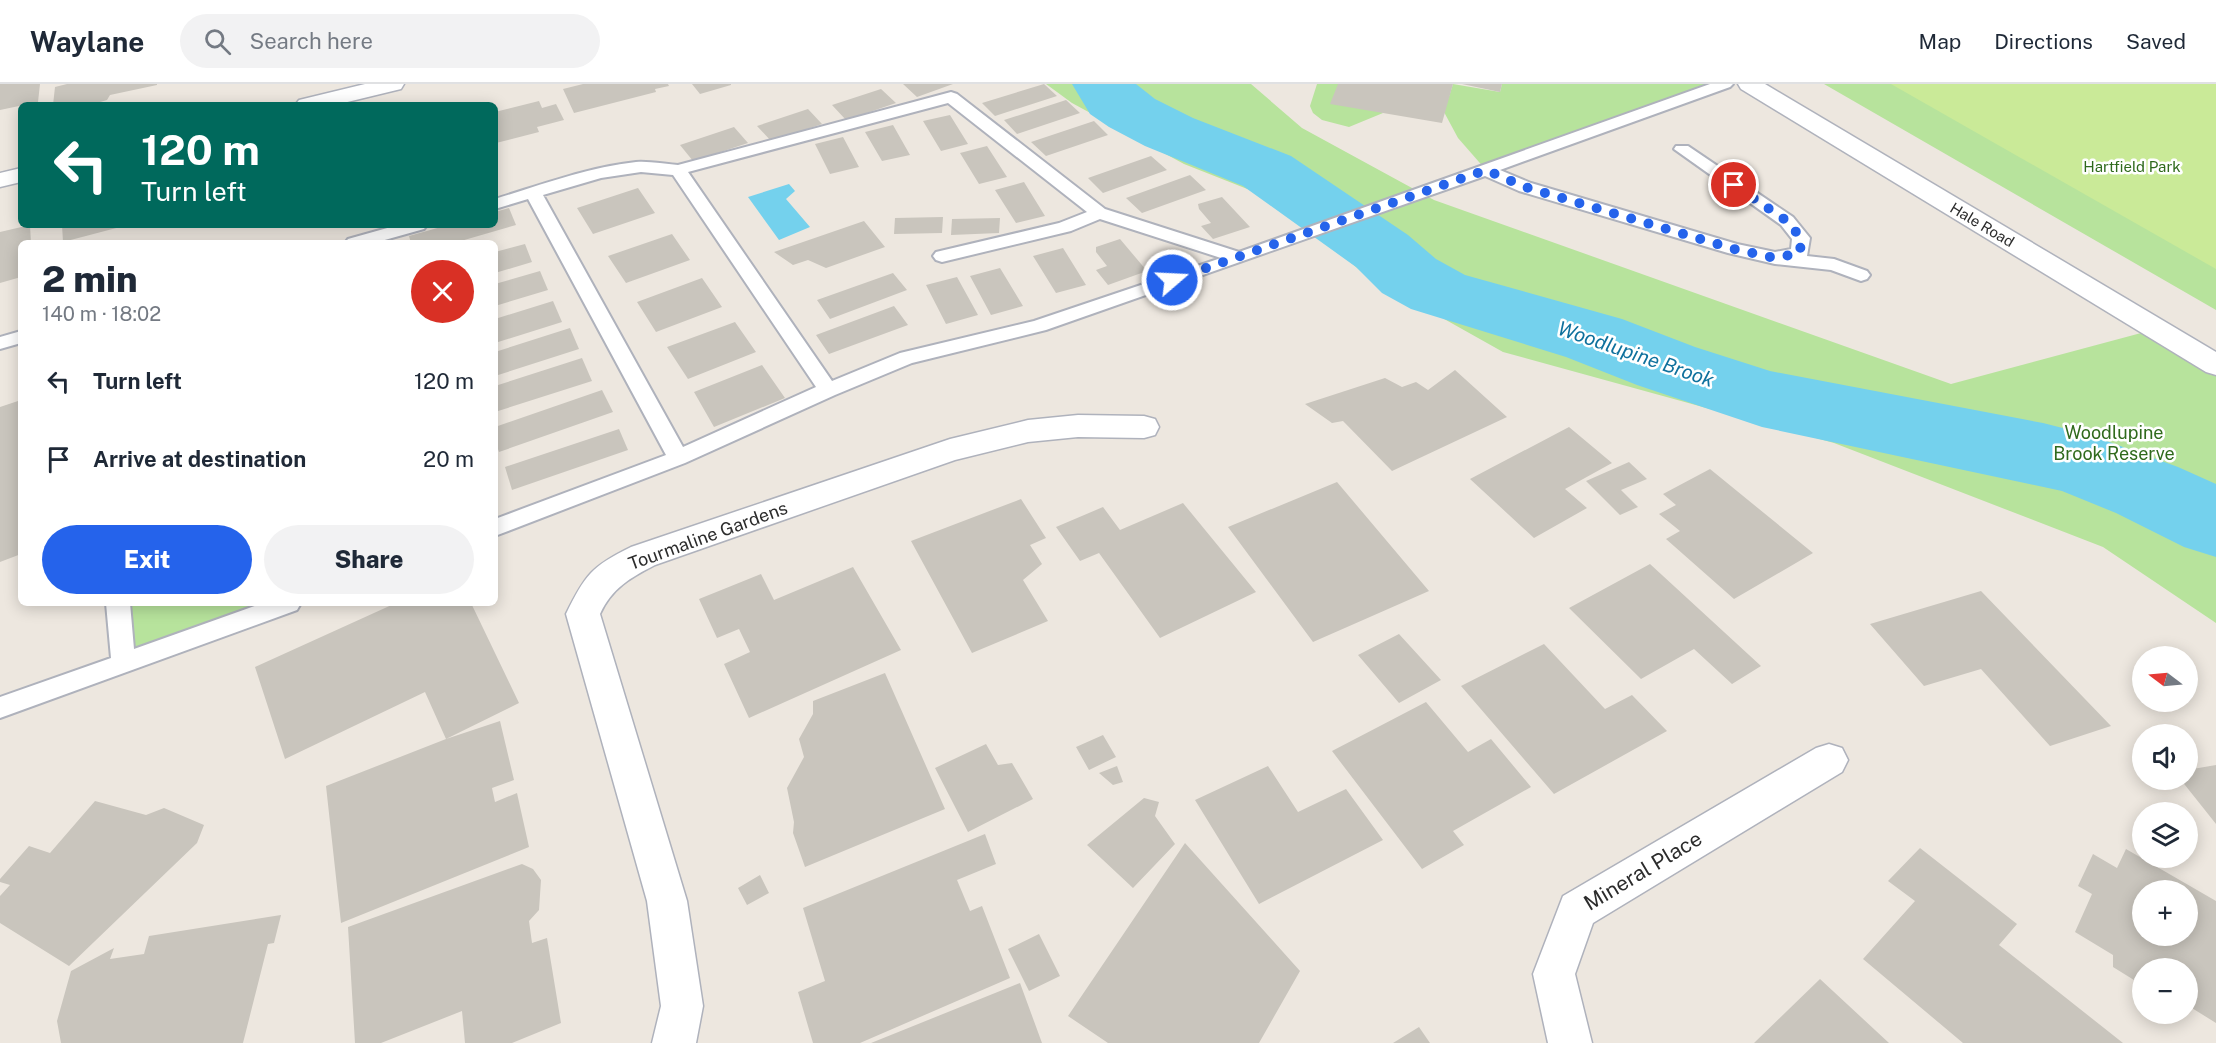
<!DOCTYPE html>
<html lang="en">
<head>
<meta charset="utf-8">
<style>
  :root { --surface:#fff; --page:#f2f2f3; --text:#1f2937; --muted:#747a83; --line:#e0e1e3; --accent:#2563eb }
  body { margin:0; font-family:"Public Sans",sans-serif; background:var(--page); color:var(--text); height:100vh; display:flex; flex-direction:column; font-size:22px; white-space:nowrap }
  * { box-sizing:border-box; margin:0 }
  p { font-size:20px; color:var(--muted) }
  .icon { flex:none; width:33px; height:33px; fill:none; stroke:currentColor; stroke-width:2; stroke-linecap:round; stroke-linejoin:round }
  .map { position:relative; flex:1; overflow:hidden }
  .details { position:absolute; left:18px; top:156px; width:480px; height:366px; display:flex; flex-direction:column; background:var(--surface); border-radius:9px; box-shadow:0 3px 15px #0003 }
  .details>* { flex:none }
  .guide { position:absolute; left:18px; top:18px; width:480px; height:126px; border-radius:9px; box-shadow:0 3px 15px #0003; background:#00695c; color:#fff; overflow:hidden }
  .needle { width:39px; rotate:286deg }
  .controls { position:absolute; left:2132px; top:562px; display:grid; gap:12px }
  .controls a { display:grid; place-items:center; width:66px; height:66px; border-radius:50%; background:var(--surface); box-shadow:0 3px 15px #0003; font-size:30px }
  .pin { position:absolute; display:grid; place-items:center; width:51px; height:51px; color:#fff; margin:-26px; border:3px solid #fff; border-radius:50%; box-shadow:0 2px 6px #0007 }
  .me { position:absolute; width:66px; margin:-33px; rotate:71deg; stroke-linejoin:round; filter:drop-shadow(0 0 4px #0008) }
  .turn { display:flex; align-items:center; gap:21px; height:126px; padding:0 24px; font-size:27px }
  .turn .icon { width:78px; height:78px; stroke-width:2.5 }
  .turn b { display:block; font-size:42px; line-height:51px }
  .round { display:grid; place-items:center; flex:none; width:63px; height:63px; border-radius:32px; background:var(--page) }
  .head { display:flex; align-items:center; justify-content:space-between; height:102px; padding:0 24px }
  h1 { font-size:36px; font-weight:800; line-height:45px }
  .primary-button { display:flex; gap:12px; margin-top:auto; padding:12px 24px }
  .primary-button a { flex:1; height:69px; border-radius:36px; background:var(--accent); color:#fff; font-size:24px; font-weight:800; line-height:69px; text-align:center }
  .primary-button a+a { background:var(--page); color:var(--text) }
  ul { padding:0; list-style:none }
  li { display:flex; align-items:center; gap:18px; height:78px; padding:0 24px }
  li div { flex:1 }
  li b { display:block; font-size:22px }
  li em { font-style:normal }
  header { display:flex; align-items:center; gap:36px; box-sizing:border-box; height:84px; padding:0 30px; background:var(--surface); border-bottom:2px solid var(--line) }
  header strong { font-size:28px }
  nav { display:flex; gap:33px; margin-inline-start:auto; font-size:21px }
  .search { width:420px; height:54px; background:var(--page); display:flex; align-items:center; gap:15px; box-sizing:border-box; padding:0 21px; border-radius:33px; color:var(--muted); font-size:22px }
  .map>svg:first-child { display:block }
</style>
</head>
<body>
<header>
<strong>Waylane</strong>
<div class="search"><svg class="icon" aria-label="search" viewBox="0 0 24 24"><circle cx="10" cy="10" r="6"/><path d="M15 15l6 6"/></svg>Search here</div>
<nav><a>Map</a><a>Directions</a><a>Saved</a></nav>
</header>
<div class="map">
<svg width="2216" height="959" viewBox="0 0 2216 959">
  <rect width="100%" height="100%" fill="#ede7df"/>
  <!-- green -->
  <path fill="#b7e39c" d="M 1046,0 L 1251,0 L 1302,44 L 1434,116 L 1951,300 L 2156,245 L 2216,281 L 2216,539 L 2103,463 L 1834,359 L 1503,268 L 1364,190 L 1285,120 L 1184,80 L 1072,19 Z
    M 1317,0 L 1352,0 L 1383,29 L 1349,43 L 1322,36 L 1313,29 L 1310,22 Z
    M 1453,0 L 1500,8 L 1502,0 L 1725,0 L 1486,86 L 1458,54 L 1444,28 Z
    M 1824,0 L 2216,0 L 2216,226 Z
    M 118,519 L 289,519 L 123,579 Z"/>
  <!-- pitch -->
  <path fill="#caea98" d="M 1891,0 L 2216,0 L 2216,185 Z"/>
  <!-- water -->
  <path fill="#74d1ed" d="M 789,100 L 795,107 L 786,115 L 810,143 L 779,156 L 748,113 Z"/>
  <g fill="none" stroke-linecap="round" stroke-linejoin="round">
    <!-- river -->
    <path fill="#74d1ed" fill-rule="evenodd" d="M 1072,0 L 1136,0 L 1155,15 L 1193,34 L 1291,72 L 1408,151 L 1436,175 L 1465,191 L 1622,235 L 1695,263 L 1770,287 L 2043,339 L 2090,351 L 2178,383 L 2216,400 L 2216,473 L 2184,463 L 2116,429 L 2062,407 L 1762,343 L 1637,301 L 1566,273 L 1411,225 L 1382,209 L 1356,183 L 1243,102 L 1145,62 L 1109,43 L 1090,30 Z"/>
  </g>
  <!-- building -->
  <path fill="#c9c5bd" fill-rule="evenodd" d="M 0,0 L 40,0 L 38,18 L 0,26 Z
    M 67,0 L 157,0 L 157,1 L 110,11 L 107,16 L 90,21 L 53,21 L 55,3 Z
    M 583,0 L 668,0 L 669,2 L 655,5 L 656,8 L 574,29 L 563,5 Z
    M 692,0 L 731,0 L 731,1 L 700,10 Z
    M 903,0 L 953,0 L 917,13 Z
    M 1044,0 L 1057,12 L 995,32 L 982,19 Z
    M 1338,0 L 1453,0 L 1442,39 L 1330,20 Z
    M 1462,0 L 1502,0 L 1500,8 Z
    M 881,5 L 896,19 L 846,36 L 832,21 Z
    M 1066,16 L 1080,29 L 1017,50 L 1004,36 Z
    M 539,17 L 542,24 L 556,20 L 564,36 L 537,43 L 539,48 L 496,59 L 495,28 Z
    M 808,25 L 822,40 L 771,57 L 757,42 Z
    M 950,31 L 968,60 L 941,67 L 923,37 Z
    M 1094,37 L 1108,51 L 1046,72 L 1031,58 Z
    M 893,41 L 910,71 L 882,77 L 865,48 Z
    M 734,43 L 748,59 L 693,77 L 680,61 Z
    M 843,53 L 859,83 L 830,90 L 815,60 Z
    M 987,62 L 1007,93 L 979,100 L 960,69 Z
    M 1151,72 L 1167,86 L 1103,109 L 1088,94 Z
    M 1190,91 L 1206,106 L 1142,129 L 1126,114 Z
    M 1024,98 L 1045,132 L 1016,139 L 995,106 Z
    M 638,104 L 655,129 L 593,150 L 577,124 Z
    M 1222,113 L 1250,143 L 1213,155 L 1201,142 L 1211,139 L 1199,125 L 1198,120 Z
    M 509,124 L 516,141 L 454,159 L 411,159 L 409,152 L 448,141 L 495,141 L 495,128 Z
    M 943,133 L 942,149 L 894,150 L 895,134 Z
    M 1000,134 L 999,149 L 951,151 L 952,135 Z
    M 864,137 L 885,163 L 826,184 L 808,176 L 793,181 L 774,168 Z
    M 30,141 L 31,159 L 21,159 L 21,193 L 0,199 L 0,148 Z
    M 62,141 L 124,141 L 124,142 L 63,158 Z
    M 672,150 L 690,176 L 626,199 L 608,172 Z
    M 1120,155 L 1147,187 L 1108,201 L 1096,186 L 1107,182 L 1096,168 L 1096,163 Z
    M 525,160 L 532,178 L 495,189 L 495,168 Z
    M 1063,164 L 1086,201 L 1056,209 L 1033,172 Z
    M 1000,184 L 1023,222 L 991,231 L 970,192 Z
    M 540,187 L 548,206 L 495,222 L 495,200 Z
    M 893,189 L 907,206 L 830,235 L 817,216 Z
    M 957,193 L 978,231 L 946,240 L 926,201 Z
    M 702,194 L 722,223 L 656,248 L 637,218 Z
    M 553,217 L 562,238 L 495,259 L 495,235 Z
    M 894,222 L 908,241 L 829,270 L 816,251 Z
    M 735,238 L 756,268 L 688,295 L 667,263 Z
    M 570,244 L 579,265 L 495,292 L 495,268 Z
    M 582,274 L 592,297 L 495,328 L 495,302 Z
    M 762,281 L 785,314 L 714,343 L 694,308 Z
    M 1455,286 L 1507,333 L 1392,387 L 1343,337 L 1332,339 L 1305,320 L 1385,294 L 1402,303 L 1416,298 L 1428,306 Z
    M 602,306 L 613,328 L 499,368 L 495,356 L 495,343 Z
    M 21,316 L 21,470 L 0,478 L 0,323 Z
    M 1569,343 L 1612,379 L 1565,405 L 1587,424 L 1534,454 L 1470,395 Z
    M 619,345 L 628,366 L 512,406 L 505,383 Z
    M 1629,378 L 1647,395 L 1621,406 L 1638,423 L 1620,431 L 1586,397 Z
    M 1710,385 L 1813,469 L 1734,515 L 1666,455 L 1680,447 L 1659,430 L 1676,421 L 1663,410 Z
    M 1337,398 L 1429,507 L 1313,558 L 1228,443 Z
    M 1021,415 L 1046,454 L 1030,461 L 1042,480 L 1023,496 L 1048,537 L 972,569 L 911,457 Z
    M 1183,419 L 1256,508 L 1160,554 L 1099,469 L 1080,477 L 1056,443 L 1103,423 L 1120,446 Z
    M 1650,480 L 1761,582 L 1732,600 L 1694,565 L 1641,595 L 1569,524 Z
    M 853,483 L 901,566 L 749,634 L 724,580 L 750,568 L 739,545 L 717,554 L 699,515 L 761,490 L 774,516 Z
    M 1981,507 L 2111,642 L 2050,662 L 1981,585 L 1924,602 L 1870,540 Z
    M 396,519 L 471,519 L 519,619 L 446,655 L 425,608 L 285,675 L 255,583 Z
    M 1399,550 L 1441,596 L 1399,619 L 1358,571 Z
    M 1544,560 L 1605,625 L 1632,611 L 1667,647 L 1554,710 L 1461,602 Z
    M 885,589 L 945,725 L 805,783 L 793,749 L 794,738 L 787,704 L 804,673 L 799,655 L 813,630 L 813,617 Z
    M 1426,618 L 1468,668 L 1491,655 L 1531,703 L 1453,747 L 1464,761 L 1422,785 L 1332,667 Z
    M 500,637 L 514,696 L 492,704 L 495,718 L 517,709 L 529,763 L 341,839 L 326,702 L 446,655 Z
    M 1103,651 L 1116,673 L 1089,686 L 1076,663 Z
    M 986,660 L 998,681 L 1012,679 L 1033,715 L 968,748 L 935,684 Z
    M 2216,681 L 2216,740 L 2181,696 L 2187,696 L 2187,686 Z
    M 1117,682 L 1123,698 L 1113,701 L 1099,689 Z
    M 1268,682 L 1298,728 L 1346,705 L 1383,756 L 1259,820 L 1195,716 Z
    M 1144,714 L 1159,718 L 1155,732 L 1175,760 L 1133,804 L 1087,761 Z
    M 95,717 L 146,731 L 164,724 L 204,741 L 197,759 L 69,882 L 0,839 L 0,812 L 10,801 L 0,798 L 0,795 L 29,762 L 50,769 Z
    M 985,750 L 996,780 L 957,796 L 970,827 L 982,822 L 1010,894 L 860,959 L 813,959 L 798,908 L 825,897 L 803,824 Z
    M 1185,759 L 1300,887 L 1259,959 L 1108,959 L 1068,932 Z
    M 1920,764 L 2017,840 L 1999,861 L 2123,959 L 1963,959 L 1863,875 L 1915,817 L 1888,797 Z
    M 2126,765 L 2216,817 L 2216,939 L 2187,921 L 2187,885 L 2142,885 L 2142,901 L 2113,883 L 2113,871 L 2075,848 L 2092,810 L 2078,802 L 2093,770 L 2117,784 ZM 2142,807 L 2187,807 L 2187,852 L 2142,852 Z
    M 522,780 L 533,785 L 541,796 L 539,826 L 529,837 L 532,859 L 547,854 L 561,939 L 512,959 L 465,959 L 462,927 L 381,959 L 355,959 L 348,843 Z
    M 760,791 L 769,809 L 747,821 L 738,804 Z
    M 281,831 L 274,859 L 268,860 L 243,959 L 61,959 L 57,937 L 71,887 L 114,864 L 110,875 L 144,870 L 149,852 Z
    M 1039,850 L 1060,892 L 1029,907 L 1008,865 Z
    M 1820,895 L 1889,959 L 1754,959 Z
    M 1020,899 L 1042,959 L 871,959 Z
    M 1419,943 L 1430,959 L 1393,959 Z"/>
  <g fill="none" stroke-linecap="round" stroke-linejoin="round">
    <defs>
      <path id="service" d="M 1710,0 L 1733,0 L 1730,3 L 1500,86 L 1531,99 L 1737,160 L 1775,168 L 1791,165 L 1792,155 L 1781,141 L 1674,65 L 1676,62 L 1688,62 L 1793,133 L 1810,154 L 1807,172 L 1834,175 L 1867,187 L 1870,191 L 1867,195 L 1861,197 L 1831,186 L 1775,180 L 1728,169 L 1519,107 L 1485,92 L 1046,246 L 912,279 L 835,311 L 685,379 L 495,452 L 495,435 L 666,371 L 528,115 L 495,125 L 495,115 C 541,101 588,83 636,78 C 650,77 664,80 678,81 L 951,8 L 957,10 L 1105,125 L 1239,168 ZM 948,19 L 1087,128 L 1059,139 L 936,168 L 933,172 L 936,176 L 942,178 L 1071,147 L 1100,135 L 1221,174 L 1034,237 L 900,269 L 832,297 L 688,88 ZM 641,88 L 673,91 L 816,303 L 683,363 L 543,111 L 601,94 Z
        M 398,141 L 427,141 L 424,145 L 374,159 L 345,159 L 348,155 Z
        M 21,247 L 21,259 L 0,265 L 0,253 Z
        M 106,519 L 130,519 L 134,565 L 263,519 L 301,519 L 297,526 L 0,634 L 0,613 L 111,574 Z"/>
      <path id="minor" d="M 1078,331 L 1144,332 L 1155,335 L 1159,343 L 1155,351 L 1144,354 L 1078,353 L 1028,358 L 955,376 L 655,481 C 630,494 612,504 600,530 L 687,817 L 703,922 L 696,959 L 652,959 L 661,922 L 647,817 L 566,530 C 585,491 592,482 631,463 L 950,355 L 1028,336 Z
        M 1829,660 L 1842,664 L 1848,676 L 1842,688 L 1593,839 L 1575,890 L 1592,959 L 1548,959 L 1533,890 L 1563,812 L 1816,664 Z"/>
      <path id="tertiary" d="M 365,0 L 404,0 L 401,5 L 335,21 L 295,21 L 299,16 Z
        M 21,84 L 21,98 L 0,103 L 0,89 Z"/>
      <path id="secondary" d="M 1738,0 L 1765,0 L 2216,268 L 2216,291 L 2206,288 L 1741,5 Z"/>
    </defs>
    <!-- service casing -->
    <use href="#service" stroke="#afb2bc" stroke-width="4"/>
    <!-- minor casing -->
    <use href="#minor" stroke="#afb2bc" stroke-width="3"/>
    <!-- tertiary casing -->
    <use href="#tertiary" stroke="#afb2bc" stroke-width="3"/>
    <!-- secondary casing -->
    <use href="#secondary" stroke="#afb2bc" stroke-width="3"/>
    <!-- service -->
    <use href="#service" fill="#fff" fill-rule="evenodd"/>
    <!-- minor -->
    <use href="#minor" fill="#fff" fill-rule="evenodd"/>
    <!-- tertiary -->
    <use href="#tertiary" fill="#fff" fill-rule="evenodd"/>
    <!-- secondary -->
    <use href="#secondary" fill="#fff" fill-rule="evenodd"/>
  </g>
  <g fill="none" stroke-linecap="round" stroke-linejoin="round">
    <!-- route -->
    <path stroke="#2563eb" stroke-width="10" stroke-dasharray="0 18" d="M 1172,196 L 1486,86 L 1525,103 L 1734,165 L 1775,174 L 1800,169 L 1801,154 L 1787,137 L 1734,101"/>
  </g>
  <g text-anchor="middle" stroke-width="5" stroke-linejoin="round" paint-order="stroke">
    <!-- far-park labels -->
    <g font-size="15" fill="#2f6a1c" stroke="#fff">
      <text x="2132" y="88">Hartfield Park</text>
    </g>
    <!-- far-street labels -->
    <g font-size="15" fill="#2c2c2c" stroke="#fff">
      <text transform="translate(1982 141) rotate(31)" y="5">Hale Road</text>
    </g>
    <!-- park labels -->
    <g font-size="18" fill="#2f6a1c" stroke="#fff">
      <text x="2114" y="355">Woodlupine<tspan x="2114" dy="21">Brook Reserve</tspan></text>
    </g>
    <!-- street labels -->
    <g font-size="18" fill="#2c2c2c" stroke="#fff">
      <text transform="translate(708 452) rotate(-20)" y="6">Tourmaline Gardens</text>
    </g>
    <!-- water labels -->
    <g font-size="20" font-style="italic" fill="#0f719d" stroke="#fff">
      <text transform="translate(1636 270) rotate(19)" y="7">Woodlupine Brook</text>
    </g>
    <!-- near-street labels -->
    <g font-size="21" fill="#2c2c2c" stroke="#fff">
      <text transform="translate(1643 787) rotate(-31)" y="7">Mineral Place</text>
    </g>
  </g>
</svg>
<div class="controls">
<a><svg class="needle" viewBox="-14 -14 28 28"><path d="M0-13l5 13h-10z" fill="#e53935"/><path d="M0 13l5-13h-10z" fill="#747a83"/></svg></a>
<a><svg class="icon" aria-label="sound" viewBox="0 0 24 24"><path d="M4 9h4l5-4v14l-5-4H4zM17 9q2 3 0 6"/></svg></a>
<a><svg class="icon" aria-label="layers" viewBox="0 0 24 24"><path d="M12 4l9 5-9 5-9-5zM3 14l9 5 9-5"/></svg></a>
<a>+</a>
<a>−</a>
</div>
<div class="pin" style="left:1734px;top:101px;background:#d93025"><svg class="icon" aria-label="arrive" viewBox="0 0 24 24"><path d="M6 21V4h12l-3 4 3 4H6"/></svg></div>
<svg class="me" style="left:1172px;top:196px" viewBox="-20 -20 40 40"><circle r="17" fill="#2563eb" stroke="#fff" stroke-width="3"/><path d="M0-11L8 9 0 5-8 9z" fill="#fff"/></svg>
<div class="guide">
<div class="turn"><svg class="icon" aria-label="left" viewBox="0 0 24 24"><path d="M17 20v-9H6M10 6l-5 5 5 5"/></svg><div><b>120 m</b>Turn left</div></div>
</div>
<section class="details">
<div class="head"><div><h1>2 min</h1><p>140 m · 18:02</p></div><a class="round" style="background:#d93025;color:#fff"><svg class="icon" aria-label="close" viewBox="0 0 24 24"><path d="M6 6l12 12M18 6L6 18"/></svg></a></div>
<ul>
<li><svg class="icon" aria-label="left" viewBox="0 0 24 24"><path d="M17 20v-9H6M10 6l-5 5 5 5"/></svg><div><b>Turn left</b></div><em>120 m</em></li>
<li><svg class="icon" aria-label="arrive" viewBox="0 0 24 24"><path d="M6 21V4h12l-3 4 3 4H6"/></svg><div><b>Arrive at destination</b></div><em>20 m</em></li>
</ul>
<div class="primary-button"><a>Exit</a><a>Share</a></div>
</section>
</div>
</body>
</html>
